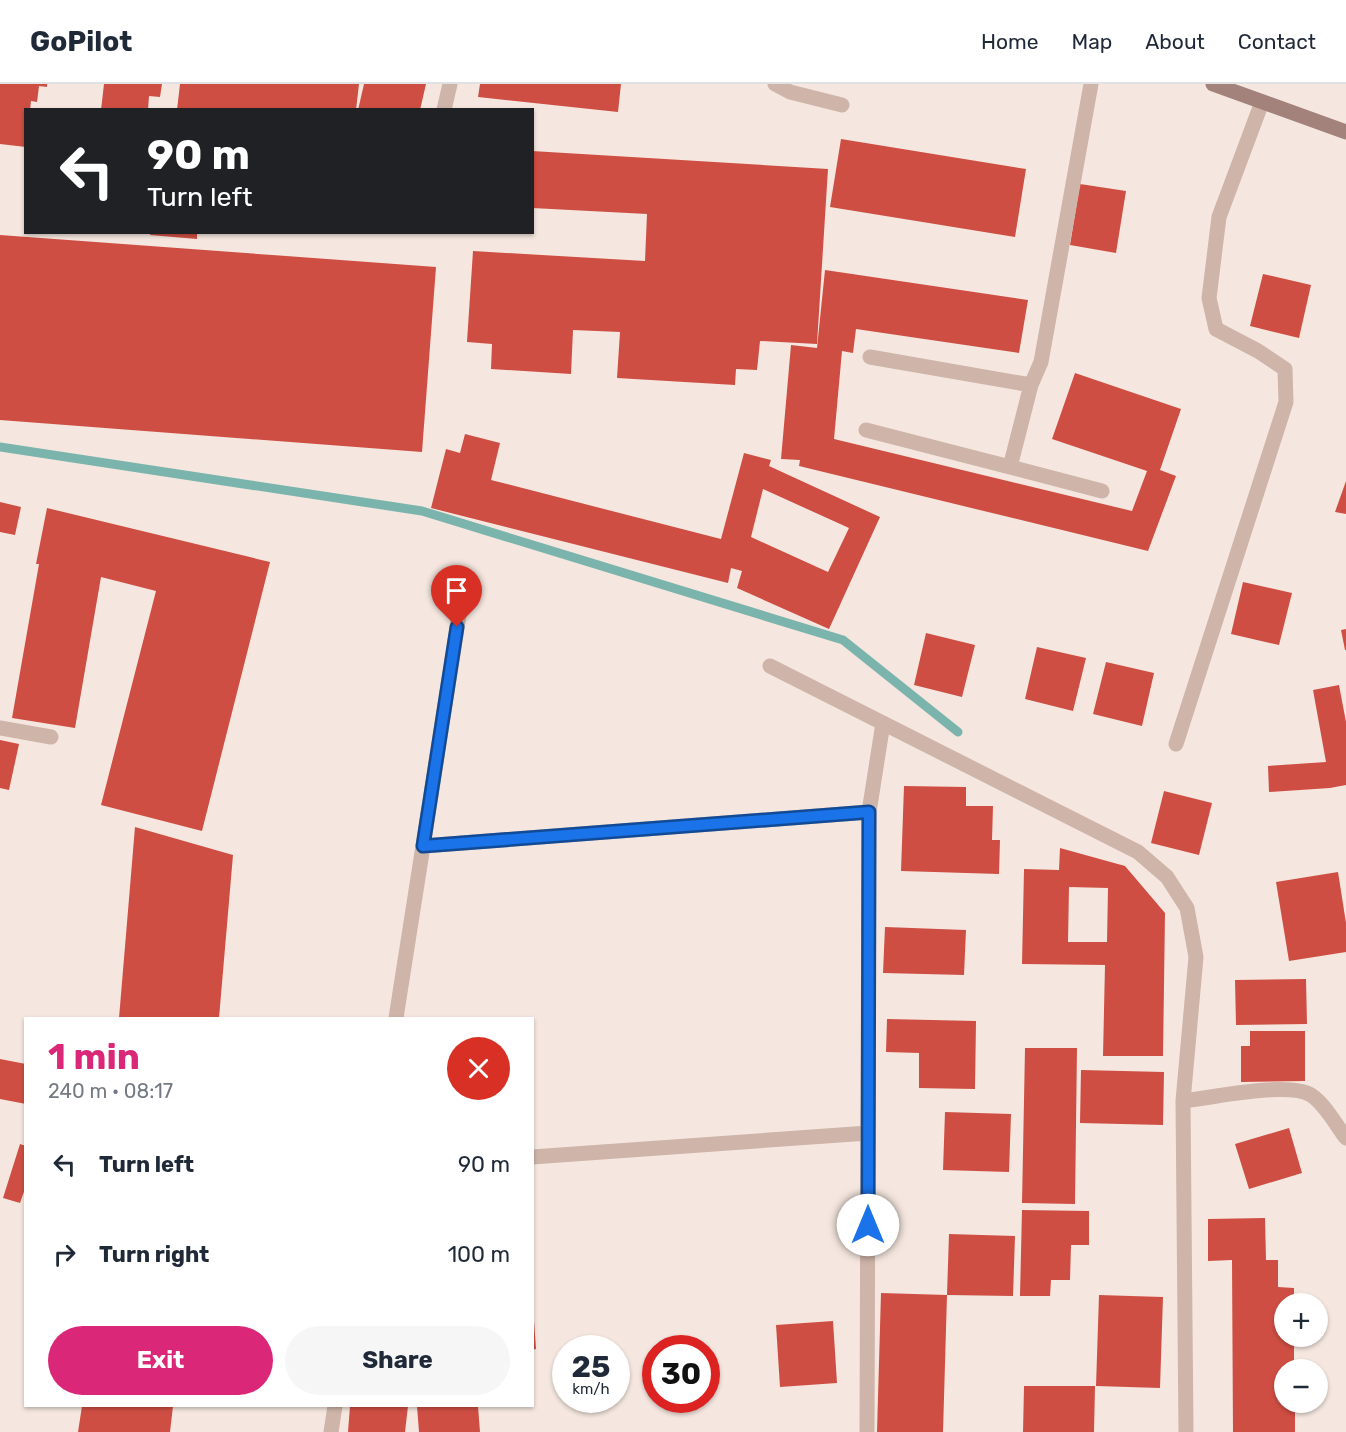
<!DOCTYPE html>
<html lang="en">
<head>
<meta charset="utf-8">
<style>
  :root { --surface:#fff; --page:#f6f6f7; --text:#1f2937; --muted:#747a83; --line:#e0e1e3; --accent:#db2777 }
  body { margin:0; font-family:Rubik,sans-serif; background:var(--page); color:var(--text); height:100vh; display:flex; flex-direction:column; font-size:22px; white-space:nowrap }
  * { box-sizing:border-box; margin:0 }
  p { font-size:20px; color:var(--muted) }
  .icon { flex:none; width:33px; height:33px; fill:none; stroke:currentColor; stroke-width:2; stroke-linecap:round; stroke-linejoin:round }
  .map { position:relative; flex:1; overflow:hidden }
  .details { position:absolute; left:24px; top:933px; width:510px; height:390px; display:flex; flex-direction:column; background:var(--surface); border-radius:0px; box-shadow:0 2px 4px #0004 }
  .details>* { flex:none }
  .banner { position:absolute; left:24px; top:24px; width:510px; height:126px; border-radius:0px; box-shadow:0 2px 4px #0004; background:#202124; color:#fff; overflow:hidden }
  .controls { position:absolute; left:1274px; top:1209px; display:grid; gap:12px }
  .controls a { display:grid; place-items:center; width:54px; height:54px; border-radius:50%; background:var(--surface); box-shadow:0 2px 4px #0004; font-size:30px }
  .speed { position:absolute; left:552px; top:1251px; display:flex; gap:12px; font-size:30px; font-weight:700; text-align:center }
  .speed>* { display:grid; place-content:center; width:78px; height:78px; border-radius:50%; background:var(--surface); box-shadow:0 2px 4px #0004; line-height:1 }
  .speed small { font-size:15px; font-weight:400 }
  .speed .limit { border:9px solid #d22; background:#fff; color:#111 }
  .pin { position:absolute; display:grid; place-items:center; width:51px; height:51px; color:#fff; margin:-62px -26px; border-radius:50% 50% 50% 0; rotate:-45deg; box-shadow:0 0 6px #0007 }
  .pin .icon { rotate:45deg }
  .me { position:absolute; width:66px; margin:-33px; rotate:0deg; stroke-linejoin:round; filter:drop-shadow(0 0 4px #0008) }
  .turn { display:flex; align-items:center; gap:21px; height:126px; padding:0 24px; font-size:27px }
  .turn .icon { width:78px; height:78px; stroke-width:2.5 }
  .turn b { display:block; font-size:42px; line-height:51px }
  .round { display:grid; place-items:center; flex:none; width:63px; height:63px; border-radius:32px; background:var(--page) }
  .headline { display:flex; align-items:center; justify-content:space-between; height:102px; padding:0 24px }
  h1 { font-size:36px; font-weight:700; line-height:45px; color:var(--accent) }
  .cta { display:flex; gap:12px; margin-top:auto; padding:12px 24px }
  .cta a { flex:1; height:69px; border-radius:36px; background:var(--accent); color:#fff; font-size:24px; font-weight:700; line-height:69px; text-align:center }
  .cta a+a { background:var(--page); color:var(--text) }
  ul { padding:0; list-style:none }
  li { display:flex; align-items:center; gap:18px; height:90px; padding:0 24px }
  li div { flex:1 }
  li b { display:block; font-size:22px }
  li em { font-style:normal }
  header { display:flex; align-items:center; gap:36px; box-sizing:border-box; height:84px; padding:0 30px; background:var(--surface); border-bottom:2px solid var(--line) }
  header strong { font-size:28px }
  nav { display:flex; gap:33px; margin-inline-start:auto; font-size:21px }
  .map>svg:first-child { display:block }
</style>
</head>
<body>
<header>
<strong>GoPilot</strong>
<nav><a>Home</a><a>Map</a><a>About</a><a>Contact</a></nav>
</header>
<div class="map">
<svg width="1346" height="1348" viewBox="0 0 1346 1348">
  <rect width="100%" height="100%" fill="#f5e7df"/>
  <g fill="none" stroke-linecap="round" stroke-linejoin="round">
    <!-- stream -->
    <path stroke="#7bb4ad" stroke-width="9" d="M 0,363 L 422,427 L 843,556 L 958,648"/>
  </g>
  <!-- building -->
  <path fill="#cf4e43" fill-rule="evenodd" d="M 0,0 L 47,0 L 47,3 L 39,2 L 37,18 L 31,17 L 30,26 L 26,26 L 26,63 L 0,60 Z
    M 104,0 L 162,0 L 160,13 L 149,12 L 148,26 L 101,26 Z
    M 180,0 L 359,0 L 356,26 L 177,26 Z
    M 364,0 L 426,0 L 420,26 L 358,26 Z
    M 480,0 L 621,0 L 618,28 L 478,13 Z
    M 841,55 L 1026,85 L 1015,153 L 830,123 Z
    M 532,67 L 828,85 L 817,260 L 760,257 L 757,286 L 736,285 L 735,301 L 617,294 L 620,248 L 573,246 L 571,290 L 491,285 L 492,260 L 467,258 L 473,167 L 645,177 L 647,130 L 532,124 Z
    M 1080,100 L 1126,107 L 1116,169 L 1070,161 Z
    M 151,148 L 197,148 L 197,155 L 150,151 Z
    M 0,151 L 436,183 L 422,368 L 0,336 Z
    M 825,186 L 1028,216 L 1019,269 L 856,245 L 853,269 L 842,267 L 834,355 L 1132,427 L 1147,387 L 1052,355 L 1075,289 L 1181,325 L 1160,386 L 1176,392 L 1148,467 L 799,382 L 800,376 L 781,375 L 791,261 L 817,264 Z
    M 1263,190 L 1311,201 L 1299,254 L 1250,242 Z
    M 465,350 L 500,359 L 491,396 L 721,455 L 744,369 L 771,376 L 769,382 L 880,433 L 829,545 L 737,504 L 742,487 L 731,484 L 728,499 L 431,424 L 446,365 L 460,369 ZM 763,405 L 849,444 L 828,488 L 751,453 Z
    M 1346,397 L 1346,430 L 1335,428 Z
    M 0,418 L 21,423 L 15,451 L 0,448 Z
    M 47,424 L 270,478 L 202,747 L 101,721 L 156,507 L 101,493 L 75,644 L 12,634 L 39,480 L 36,480 Z
    M 1243,498 L 1292,509 L 1279,561 L 1231,550 Z
    M 1346,545 L 1346,566 L 1345,566 L 1341,546 Z
    M 926,549 L 975,561 L 962,613 L 914,601 Z
    M 1037,563 L 1086,574 L 1073,627 L 1025,615 Z
    M 1106,578 L 1154,589 L 1142,642 L 1093,630 Z
    M 1339,601 L 1346,638 L 1346,701 L 1330,704 L 1269,708 L 1268,682 L 1326,678 L 1313,606 Z
    M 0,656 L 19,660 L 9,706 L 0,704 Z
    M 904,702 L 966,703 L 966,722 L 993,722 L 992,756 L 1000,756 L 999,790 L 901,787 Z
    M 1164,707 L 1212,719 L 1199,771 L 1151,759 Z
    M 135,743 L 233,771 L 219,934 L 119,934 Z
    M 1060,764 L 1125,782 L 1165,829 L 1163,972 L 1103,972 L 1105,881 L 1022,880 L 1024,785 L 1059,786 ZM 1069,803 L 1108,804 L 1107,858 L 1068,858 Z
    M 1338,788 L 1346,839 L 1346,868 L 1289,877 L 1276,798 Z
    M 885,843 L 966,846 L 964,891 L 883,889 Z
    M 1306,895 L 1307,940 L 1236,941 L 1235,896 Z
    M 887,935 L 976,937 L 975,1005 L 919,1004 L 919,969 L 886,968 Z
    M 1250,947 L 1305,947 L 1305,997 L 1241,998 L 1241,962 L 1250,962 Z
    M 1025,964 L 1077,964 L 1075,1120 L 1022,1119 Z
    M 0,975 L 26,980 L 26,1020 L 0,1015 Z
    M 1081,986 L 1164,988 L 1163,1041 L 1080,1039 Z
    M 945,1028 L 1011,1030 L 1009,1088 L 943,1086 Z
    M 1289,1044 L 1302,1089 L 1249,1105 L 1235,1060 Z
    M 20,1060 L 26,1062 L 26,1102 L 20,1119 L 3,1114 Z
    M 1022,1126 L 1089,1127 L 1089,1161 L 1071,1161 L 1070,1196 L 1051,1196 L 1050,1212 L 1020,1212 Z
    M 1265,1134 L 1266,1176 L 1278,1176 L 1278,1203 L 1294,1204 L 1294,1220 L 1284,1220 L 1284,1252 L 1294,1252 L 1294,1286 L 1284,1286 L 1284,1318 L 1295,1318 L 1295,1348 L 1233,1348 L 1232,1176 L 1208,1177 L 1208,1135 Z
    M 949,1150 L 1015,1152 L 1013,1212 L 947,1211 Z
    M 881,1209 L 947,1211 L 943,1348 L 877,1348 Z
    M 1099,1211 L 1163,1213 L 1160,1304 L 1096,1302 Z
    M 532,1237 L 534,1237 L 536,1265 L 532,1266 Z
    M 833,1237 L 837,1299 L 780,1303 L 776,1241 Z
    M 1024,1302 L 1095,1302 L 1094,1348 L 1023,1348 Z
    M 82,1322 L 173,1322 L 170,1348 L 78,1348 Z
    M 350,1322 L 408,1322 L 405,1348 L 348,1348 Z
    M 417,1322 L 478,1322 L 480,1348 L 419,1348 Z"/>
  <g fill="none" stroke-linecap="round" stroke-linejoin="round">
    <!-- service -->
    <path stroke="#ceb4a9" stroke-width="15" d="M 775,0 L 790,8 L 842,21
      M 444,26 L 450,0
      M 870,273 L 1031,301 L 1041,278 L 1091,0
      M 1031,301 L 1010,383 L 1102,407
      M 866,346 L 1010,383
      M 0,644 L 51,653
      M 1176,660 L 1286,318 L 1285,285 L 1258,267 L 1216,245 L 1209,214 L 1219,133 L 1262,18"/>
    <!-- minor -->
    <path stroke="#ceb4a9" stroke-width="15" d="M 770,582 L 1138,768 L 1167,793 L 1187,824 L 1196,873 L 1183,1017 L 1186,1348
      M 423,762 L 464,499
      M 396,934 L 423,762 L 869,728
      M 1183,1017 C 1211,1014 1288,997 1311,1011 C 1325,1020 1336,1041 1346,1054
      M 532,1073 L 868,1049
      M 331,1348 L 335,1322
      M 867,1348 L 869,728 L 883,639"/>
    <!-- secondary -->
    <path stroke="#a2827a" stroke-width="15" d="M 1213,0 L 1346,48"/>
  </g>
  <g fill="none" stroke-linecap="round" stroke-linejoin="round">
    <defs>
      <path id="route" d="M 457,543 L 423,762 L 869,728 L 868,1141"/>
    </defs>
    <!-- route casing -->
    <use href="#route" stroke="#114b97" stroke-width="15"/>
    <!-- route -->
    <use href="#route" stroke="#1a73e8" stroke-width="10"/>
  </g>
</svg>
<div class="controls">
<a>+</a>
<a>−</a>
</div>
<div class="speed"><div>25<small>km/h</small></div><div class="limit">30</div></div>
<div class="pin" style="left:457px;top:543px;background:#d93025"><svg class="icon" aria-label="arrive" viewBox="0 0 24 24"><path d="M6 21V4h12l-3 4 3 4H6"/></svg></div>
<svg class="me" style="left:868px;top:1141px" viewBox="-20 -20 40 40"><circle r="19" fill="#fff"/><path d="M0-13L10 11 0 6-10 11z" fill="#1a73e8"/></svg>
<div class="banner">
<div class="turn"><svg class="icon" aria-label="left" viewBox="0 0 24 24"><path d="M17 20v-9H6M10 6l-5 5 5 5"/></svg><div><b>90 m</b>Turn left</div></div>
</div>
<section class="details">
<div class="headline"><div><h1>1 min</h1><p>240 m · 08:17</p></div><a class="round" style="background:#d93025;color:#fff"><svg class="icon" aria-label="close" viewBox="0 0 24 24"><path d="M6 6l12 12M18 6L6 18"/></svg></a></div>
<ul>
<li><svg class="icon" aria-label="left" viewBox="0 0 24 24"><path d="M17 20v-9H6M10 6l-5 5 5 5"/></svg><div><b>Turn left</b></div><em>90 m</em></li>
<li><svg class="icon" aria-label="right" viewBox="0 0 24 24"><path d="M7 20v-9h11M14 6l5 5-5 5"/></svg><div><b>Turn right</b></div><em>100 m</em></li>
</ul>
<div class="cta"><a>Exit</a><a>Share</a></div>
</section>
</div>
</body>
</html>
